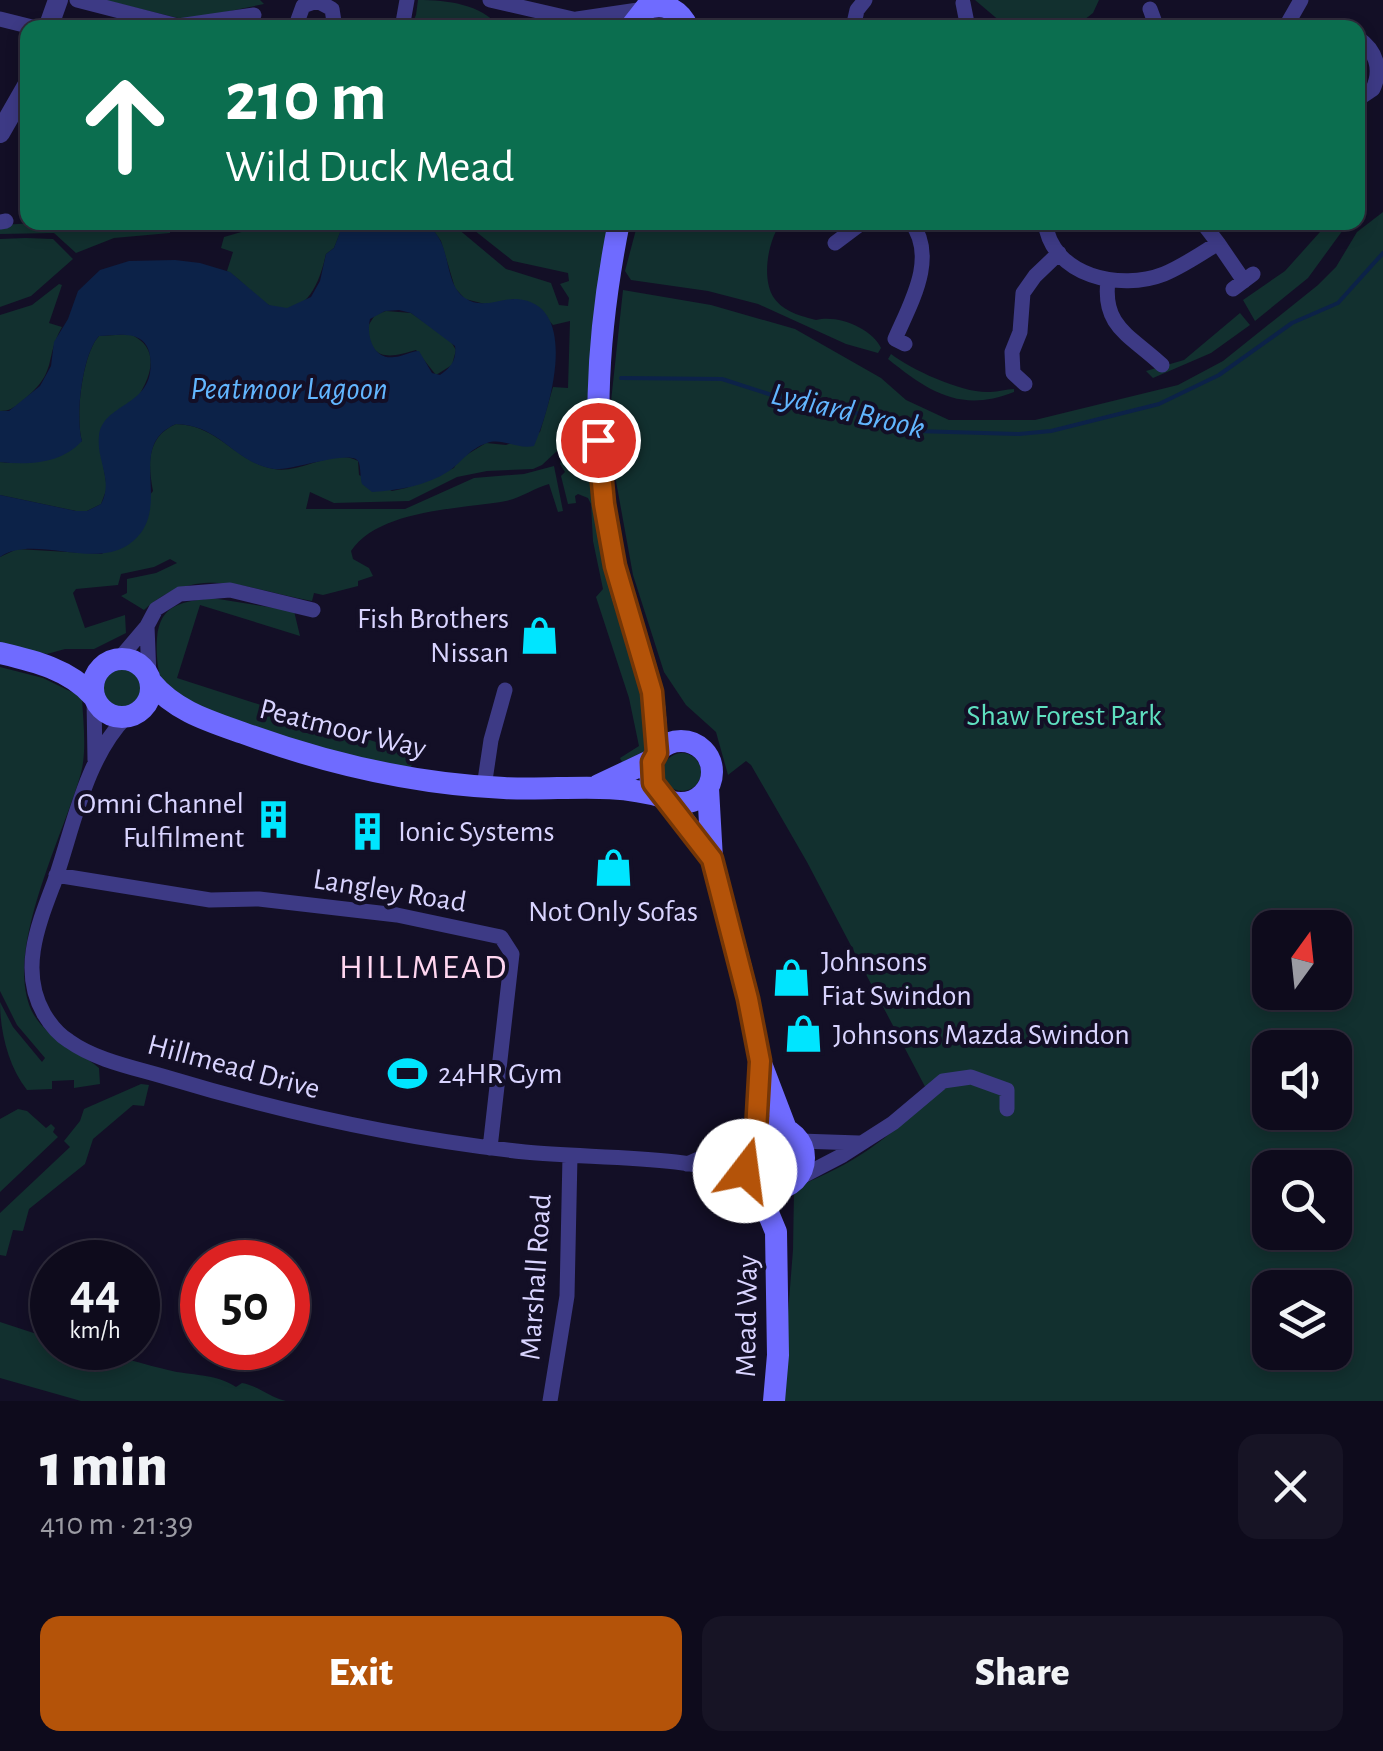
<!DOCTYPE html>
<html lang="en">
<head>
<meta charset="utf-8">
<style>
  :root { --surface:#0e0b1c; --page:#171425; --text:#f1f3f6; --muted:#9b9ba3; --line:#2e2b3b; --accent:#b45309 }
  body { margin:0; font-family:"Alegreya Sans",sans-serif; background:var(--page); color:var(--text); height:100vh; display:flex; flex-direction:column; font-size:38px; white-space:nowrap }
  * { box-sizing:border-box; margin:0 }
  p { font-size:32px; color:var(--muted) }
  .icon { flex:none; width:55px; height:55px; fill:none; stroke:currentColor; stroke-width:2; stroke-linecap:round; stroke-linejoin:round }
  .map { position:relative; height:1401px; overflow:hidden }
  .side { display:flex; flex-direction:column; background:var(--surface); flex:1 }
  .side>* { flex:none }
  .guide { position:absolute; left:20px; top:20px; width:1345px; height:210px; border-radius:20px; box-shadow:0 5px 15px #0003,0 0 0 2px var(--line); background:#0b6e4f; color:#fff; overflow:hidden }
  .needle { width:65px; rotate:15deg }
  .tools { position:absolute; left:1252px; top:910px; display:grid; gap:20px }
  .tools a { display:grid; place-items:center; width:100px; height:100px; border-radius:20px; background:var(--surface); box-shadow:0 5px 15px #0003,0 0 0 2px var(--line); font-size:50px }
  .speed { position:absolute; left:30px; top:1240px; display:flex; gap:20px; font-size:50px; font-weight:700; text-align:center }
  .speed>* { display:grid; place-content:center; width:130px; height:130px; border-radius:50%; background:var(--surface); box-shadow:0 5px 15px #0003,0 0 0 2px var(--line); line-height:1 }
  .speed small { font-size:25px; font-weight:400 }
  .speed .limit { border:15px solid #d22; background:#fff; color:#111 }
  .pin { position:absolute; display:grid; place-items:center; width:85px; height:85px; color:#fff; margin:-42px; border:5px solid #fff; border-radius:50%; box-shadow:0 2px 10px #0007 }
  .me { position:absolute; width:110px; margin:-55px; rotate:15deg; stroke-linejoin:round; filter:drop-shadow(0 0 8px #0008) }
  .turn { display:flex; align-items:center; gap:35px; height:210px; padding:0 40px; font-size:45px }
  .turn .icon { width:130px; height:130px; stroke-width:2.5 }
  .turn b { display:block; font-size:70px; line-height:85px }
  .round { display:grid; place-items:center; flex:none; width:105px; height:105px; border-radius:20px; background:var(--page) }
  .headline { display:flex; align-items:center; justify-content:space-between; height:170px; padding:0 40px }
  h1 { font-size:60px; font-weight:800; line-height:75px }
  .primary-button { display:flex; gap:20px; margin-top:auto; padding:20px 40px }
  .primary-button a { flex:1; height:115px; border-radius:20px; background:var(--accent); color:#fff; font-size:40px; font-weight:800; line-height:115px; text-align:center }
  .primary-button a+a { background:var(--page); color:var(--text) }
  .map>svg:first-child { display:block }
</style>
</head>
<body>
<div class="map">
<svg width="1383" height="1401" viewBox="0 0 1383 1401">
  <rect width="100%" height="100%" fill="#130f26"/>
  <!-- green -->
  <path fill="#12302f" fill-rule="evenodd" d="M 104,0 L 260,0 L 264,4 L 186,20 Z
    M 418,0 C 448,0 480,4 500,27 L 475,27 L 448,18 L 444,27 L 410,28 L 416,15 Z
    M 975,0 L 1099,0 L 1093,13 L 1075,27 L 1008,28 Z
    M 1383,212 L 1383,1401 L 781,1401 L 793,1250 L 794,1191 L 796,1187 C 856,1163 884,1141 931,1098 L 807,862 L 751,765 L 746,761 L 728,775 L 716,732 L 686,705 L 664,672 L 633,575 L 610,448 L 609,420 L 623,290 L 711,305 L 795,329 L 881,378 L 906,400 L 949,420 L 1035,420 L 1178,385 L 1223,361 L 1318,285 L 1336,267 L 1357,232 ZM 1270,928 L 1335,928 L 1335,992 L 1270,992 ZM 1270,1048 L 1335,1048 L 1335,1112 L 1270,1112 ZM 1270,1168 L 1335,1168 L 1335,1232 L 1270,1232 ZM 1270,1288 L 1335,1288 L 1335,1352 L 1270,1352 Z
    M 53,222 L 172,223 L 170,233 L 114,238 L 76,253 L 54,233 L 0,234 L 0,225 Z
    M 638,222 L 781,223 C 768,240 761,279 774,298 C 784,312 801,316 816,320 C 838,314 873,329 881,348 L 878,353 L 846,344 L 758,304 L 708,291 L 631,280 L 625,271 Z
    M 273,223 L 344,223 L 334,248 L 326,254 C 320,281 307,319 271,306 C 254,299 242,279 227,271 L 233,252 L 221,248 L 224,237 Z
    M 428,223 L 451,223 L 506,269 L 551,283 L 559,305 L 568,306 L 569,298 L 560,284 L 569,281 L 568,273 L 513,261 L 465,223 L 612,223 L 592,355 L 649,749 L 622,762 L 620,758 L 639,746 L 629,698 L 596,597 L 603,589 L 593,541 L 591,504 L 588,498 L 578,494 L 575,496 L 576,503 L 568,504 L 561,476 L 565,472 L 560,464 L 564,449 L 559,449 L 542,465 L 533,469 L 487,471 L 457,477 L 409,501 L 334,503 L 310,492 L 306,509 L 405,509 L 474,478 L 524,474 L 554,466 L 563,511 L 558,512 L 549,484 C 534,488 521,498 506,501 C 462,509 379,509 351,551 L 353,559 L 369,568 L 373,576 L 358,581 L 358,586 L 323,595 L 314,593 L 312,601 C 251,590 197,562 144,610 L 121,596 L 127,593 L 127,579 L 156,573 L 177,563 L 170,559 L 154,567 L 121,574 L 118,585 L 76,589 L 73,593 L 85,628 L 125,615 L 126,633 L 94,649 L 65,649 L 47,654 L 0,645 L 0,557 L 17,549 L 102,554 L 153,491 C 148,465 146,437 176,424 C 219,425 235,462 274,469 C 301,474 335,447 358,461 L 359,475 L 392,491 L 406,488 L 454,468 L 458,460 L 486,443 L 506,445 L 540,432 L 553,387 L 568,388 L 570,321 L 553,325 L 537,308 L 515,299 L 489,305 L 465,299 L 455,288 L 441,241 Z
    M 1328,223 L 1348,223 L 1308,278 L 1255,321 L 1243,300 L 1285,271 Z
    M 26,238 L 53,239 L 73,259 L 31,296 L 0,307 L 0,239 Z
    M 59,284 L 62,285 L 49,323 L 62,327 C 43,361 60,371 21,402 C 13,408 10,411 0,411 L 0,315 L 32,305 Z
    M 386,311 L 411,313 L 450,340 L 456,350 L 452,365 L 436,375 L 416,350 C 390,358 369,362 368,326 L 375,315 Z
    M 1240,313 L 1250,325 L 1211,353 L 1153,378 L 1146,371 L 1184,360 Z
    M 130,334 C 183,358 120,420 100,446 L 107,488 L 101,504 L 87,511 L 76,511 L 0,495 L 0,462 C 37,466 51,459 82,441 C 75,418 82,354 99,336 Z
    M 891,354 C 912,370 964,394 990,392 C 999,392 1006,389 1014,389 L 1014,392 C 961,413 929,392 888,359 Z
    M 212,598 L 294,611 L 300,636 L 200,605 L 177,678 L 407,752 L 415,756 L 410,770 C 371,763 180,713 163,684 C 157,673 156,650 157,638 C 160,603 183,602 212,598 Z
    M 0,667 L 43,678 L 82,697 C 83,721 87,750 81,773 C 64,835 0,957 34,1015 C 50,1041 77,1049 99,1068 L 100,1084 L 74,1088 L 74,1080 L 52,1081 L 52,1089 L 27,1090 C 8,1066 0,1031 0,1002 L 13,1027 L 42,1062 L 45,1058 L 17,1025 L 0,991 Z
    M101 688a21 21 0 1 1 42 0a21 21 0 1 1-42 0Z
    M663 772a19 19 0 1 1 38 0a19 19 0 1 1-38 0Z
    M 141,1084 L 149,1085 L 144,1106 L 133,1105 L 93,1139 L 85,1164 L 29,1209 L 23,1231 L 13,1230 L 6,1256 L 0,1255 L 0,1213 L 70,1147 L 64,1141 L 80,1121 L 84,1109 Z
    M 18,1109 L 27,1111 L 46,1128 L 51,1124 L 55,1128 L 53,1132 L 58,1137 L 0,1192 L 0,1119 Z
    M753 1156a20 20 0 1 1 40 0a20 20 0 1 1-40 0Z
    M 0,1322 L 52,1339 L 52,1348 C 97,1348 126,1360 168,1370 C 191,1376 215,1373 236,1387 L 242,1383 C 259,1386 269,1397 286,1401 L 81,1401 L 0,1378 Z"/>
  <!-- water -->
  <path fill="#0c2248" fill-rule="evenodd" d="M 344,222 L 428,223 C 432,229 438,235 441,242 C 449,258 448,287 465,298 C 482,310 499,298 517,299 C 582,304 549,412 534,446 C 518,450 501,437 487,443 C 469,449 462,462 449,471 C 426,486 399,490 372,492 L 362,484 C 360,479 361,465 358,461 C 351,449 291,471 274,469 C 234,463 221,425 176,424 C 122,447 178,511 128,545 C 91,569 33,534 0,557 L 0,495 L 76,511 L 87,511 L 101,504 C 114,480 96,460 99,436 C 103,401 157,408 150,356 C 146,329 119,335 99,336 C 82,354 75,418 82,441 C 61,464 29,465 0,462 L 0,411 L 9,411 L 40,386 L 51,366 L 54,342 L 68,319 L 78,291 L 100,270 L 129,261 L 175,260 L 200,263 L 230,272 L 269,305 L 287,308 L 311,297 L 320,281 L 326,254 L 334,248 ZM 399,310 L 411,313 L 455,346 C 457,359 451,368 440,375 L 432,373 L 419,351 C 410,351 403,357 394,357 C 373,360 366,335 370,319 L 385,311 Z"/>
  <g fill="none" stroke-linecap="round" stroke-linejoin="round">
    <!-- stream -->
    <path stroke="#0c2248" stroke-width="4" d="M 621,378 L 722,379 L 778,397 L 880,418 L 915,431 L 1019,434 L 1051,431 L 1159,404 L 1219,375 L 1292,323 L 1338,303 L 1383,253"/>
    <!-- minor -->
    <path stroke="#3d3a85" stroke-width="15" d="M 77,0 L 178,26 L 254,15
      M 490,0 L 573,19 L 592,28
      M 963,3 L 968,28
      M 1150,9 L 1157,28
      M 0,19 L 36,28
      M 577,19 L 645,9
      M 295,28 L 303,6 L 317,1 L 332,9 L 335,28
      M 402,28 L 407,0
      M 853,28 L 857,10 L 865,0
      M 1285,28 L 1301,0
      M 1358,38 C 1376,50 1382,69 1373,89 L 1358,99
      M 0,222 L 6,221
      M 1045,222 C 1052,277 1121,291 1164,274 C 1183,266 1201,254 1218,243 L 1244,281
      M 1202,222 L 1218,243
      M 835,243 L 863,222
      M 1108,280 C 1102,327 1130,335 1162,365
      M 1233,289 L 1253,274
      M 905,344 L 895,339 C 910,304 938,258 911,222
      M 1025,384 L 1013,373 L 1012,352 L 1020,332 L 1023,293 L 1035,276 L 1059,253
      M 147,626 L 149,677
      M 119,659 L 147,626 L 156,609 L 180,594 L 230,590 L 313,610
      M 94,699 L 95,760
      M 126,717 C 85,759 73,829 54,883 C 38,925 19,971 44,1014 C 50,1024 59,1035 69,1041 C 97,1061 136,1068 169,1078 C 285,1113 404,1139 525,1152 C 592,1159 690,1154 750,1179
      M 484,787 L 491,740 L 505,690
      M 56,875 L 210,900 L 259,899 L 397,915 L 501,937 L 512,954 L 490,1148
      M 800,1141 L 859,1143
      M 687,1164 L 750,1136
      M 795,1180 L 843,1155 L 893,1123 L 943,1081 L 971,1077 L 1007,1090 L 1007,1109
      M 550,1401 L 567,1296 L 570,1156"/>
    <!-- tertiary -->
    <path stroke="#3d3a85" stroke-width="20" d="M 48,28 L 58,0
      M 0,133 L 28,84"/>
    <!-- secondary -->
    <path stroke="#6f6bff" stroke-width="22" d="M 645,9 C 664,2 680,9 688,28
      M 630,28 L 652,0
      M 619,222 C 596,337 589,451 615,566 C 624,609 643,649 652,692 C 656,712 656,733 657,753
      M 0,653 C 34,661 69,669 93,696
      M93 688a29 29 0 1 1 58 0a29 29 0 1 1-58 0Z
      M 151,682 C 175,711 209,721 243,733 C 328,764 414,784 504,788 C 558,791 610,781 663,797
      M650 772a31 31 0 1 1 62 0a31 31 0 1 1-62 0Z
      M 599,785 L 654,759
      M 708,788 L 712,859 L 741,968 L 760,1061 L 786,1129
      M 669,800 L 712,859
      M742 1158a31 31 0 1 1 62 0a31 31 0 1 1-62 0Z
      M 756,1131 L 760,1070
      M 756,1184 L 776,1232 L 778,1355 L 774,1401"/>
  </g>
  <g fill="none" stroke-linecap="round" stroke-linejoin="round">
    <defs>
      <path id="route" d="M 598,440 L 604,504 L 615,566 L 652,692 L 657,753 L 652,762 L 653,783 L 712,859 L 748,999 L 760,1061 L 756,1131 L 745,1144 L 742,1153 L 745,1171"/>
    </defs>
    <!-- route casing -->
    <use href="#route" stroke="#753606" stroke-width="25"/>
    <!-- route -->
    <use href="#route" stroke="#b45309" stroke-width="18"/>
  </g>
  <!-- icons -->
  <defs>
    <symbol id="shop-bare" viewBox="-9 -9 18 18"><path d="M-5-2.5h2.3a2.7 3.5 0 0 1 5.4 0H5L5.5 6h-11ZM-1.5-2.5h3a1.5 2.3 0 0 0-3 0Z" fill="#00e5ff" stroke="#130f26" stroke-width="2.5" paint-order="stroke"/></symbol>
    <symbol id="building-bare" viewBox="-9 -9 18 18"><path d="M-4-6H4V6H1V3H-1V6H-4ZM-2.5-4.3h1.7v1.8h-1.7ZM.8-4.3h1.7v1.8H.8ZM-2.5-1h1.7V.8h-1.7ZM.8-1h1.7V.8H.8Z" fill="#00e5ff" stroke="#130f26" stroke-width="2.5" paint-order="stroke"/></symbol>
    <symbol id="stadium-bare" viewBox="-9 -9 18 18"><path d="M0-5a6.5 5 0 1 0 0 10a6.5 5 0 1 0 0-10ZM-3.5-1.8h7v3.6h-7Z" fill="#00e5ff" stroke="#130f26" stroke-width="2.5" paint-order="stroke"/></symbol>
  </defs>
  <g fill-rule="evenodd">
    <use href="#shop-bare" x="512" y="608" width="55" height="55"/>
    <use href="#building-bare" x="246" y="792" width="55" height="55"/>
    <use href="#building-bare" x="340" y="804" width="55" height="55"/>
    <use href="#shop-bare" x="586" y="840" width="55" height="55"/>
    <use href="#shop-bare" x="764" y="950" width="55" height="55"/>
    <use href="#shop-bare" x="776" y="1006" width="55" height="55"/>
    <use href="#stadium-bare" x="380" y="1046" width="55" height="55"/>
  </g>
  <g text-anchor="middle" stroke-width="8" stroke-linejoin="round" paint-order="stroke">
    <!-- poi labels -->
    <g font-size="30" fill="#d9d4ff" stroke="#130f26" text-anchor="start">
      <text x="509" y="628" text-anchor="end">Fish Brothers<tspan x="509" dy="34">Nissan</tspan></text>
      <text x="244" y="813" text-anchor="end">Omni Channel<tspan x="244" dy="34">Fulfilment</tspan></text>
      <text x="398" y="841">Ionic Systems</text>
      <text x="613" y="921" text-anchor="middle">Not Only Sofas</text>
      <text x="821" y="971">Johnsons<tspan x="821" dy="34">Fiat Swindon</tspan></text>
      <text x="833" y="1044">Johnsons Mazda Swindon</text>
      <text x="438" y="1083">24HR Gym</text>
    </g>
    <!-- park labels -->
    <g font-size="30" fill="#5fe0c0" stroke="#130f26">
      <text x="1064" y="725">Shaw Forest Park</text>
    </g>
    <!-- street labels -->
    <g font-size="30" fill="#d9d4ff" stroke="#130f26">
      <text transform="translate(343 728) rotate(14)" y="10">Peatmoor Way</text>
      <text transform="translate(390 890) rotate(9)" y="10">Langley Road</text>
      <text transform="translate(234 1066) rotate(15)" y="10">Hillmead Drive</text>
      <text transform="translate(535 1277) rotate(-86)" y="10">Marshall Road</text>
      <text transform="translate(746 1316) rotate(-89)" y="10">Mead Way</text>
    </g>
    <!-- water labels -->
    <g font-size="32" font-style="italic" fill="#62b6ff" stroke="#130f26">
      <text x="289" y="399">Peatmoor Lagoon</text>
      <text transform="translate(848 410) rotate(13)" y="11">Lydiard Brook</text>
    </g>
    <!-- quarter labels -->
    <g font-size="35" letter-spacing="2.5" fill="#ffd6f0" stroke="#130f26">
      <text x="424" y="978">HILLMEAD</text>
    </g>
  </g>
</svg>
<div class="tools">
<a><svg class="needle" viewBox="-14 -14 28 28"><path d="M0-13l5 13h-10z" fill="#e53935"/><path d="M0 13l5-13h-10z" fill="#9b9ba3"/></svg></a>
<a><svg class="icon" aria-label="sound" viewBox="0 0 24 24"><path d="M4 9h4l5-4v14l-5-4H4zM17 9q2 3 0 6"/></svg></a>
<a><svg class="icon" aria-label="search" viewBox="0 0 24 24"><circle cx="10" cy="10" r="6"/><path d="M15 15l6 6"/></svg></a>
<a><svg class="icon" aria-label="layers" viewBox="0 0 24 24"><path d="M12 4l9 5-9 5-9-5zM3 14l9 5 9-5"/></svg></a>
</div>
<div class="speed"><div>44<small>km/h</small></div><div class="limit">50</div></div>
<div class="pin" style="left:598px;top:440px;background:#d93025"><svg class="icon" aria-label="arrive" viewBox="0 0 24 24"><path d="M6 21V4h12l-3 4 3 4H6"/></svg></div>
<svg class="me" style="left:745px;top:1171px" viewBox="-20 -20 40 40"><circle r="19" fill="#fff"/><path d="M0-13L10 11 0 6-10 11z" fill="#b45309"/></svg>
<div class="guide">
<div class="turn"><svg class="icon" aria-label="ahead" viewBox="0 0 24 24"><path d="M12 20V5M6 11l6-6 6 6"/></svg><div><b>210 m</b>Wild Duck Mead</div></div>
</div>
</div>
<section class="side">
<div class="headline"><div><h1>1 min</h1><p>410 m · 21:39</p></div><a class="round"><svg class="icon" aria-label="close" viewBox="0 0 24 24"><path d="M6 6l12 12M18 6L6 18"/></svg></a></div>
<div class="primary-button"><a>Exit</a><a>Share</a></div>
</section>
</body>
</html>
